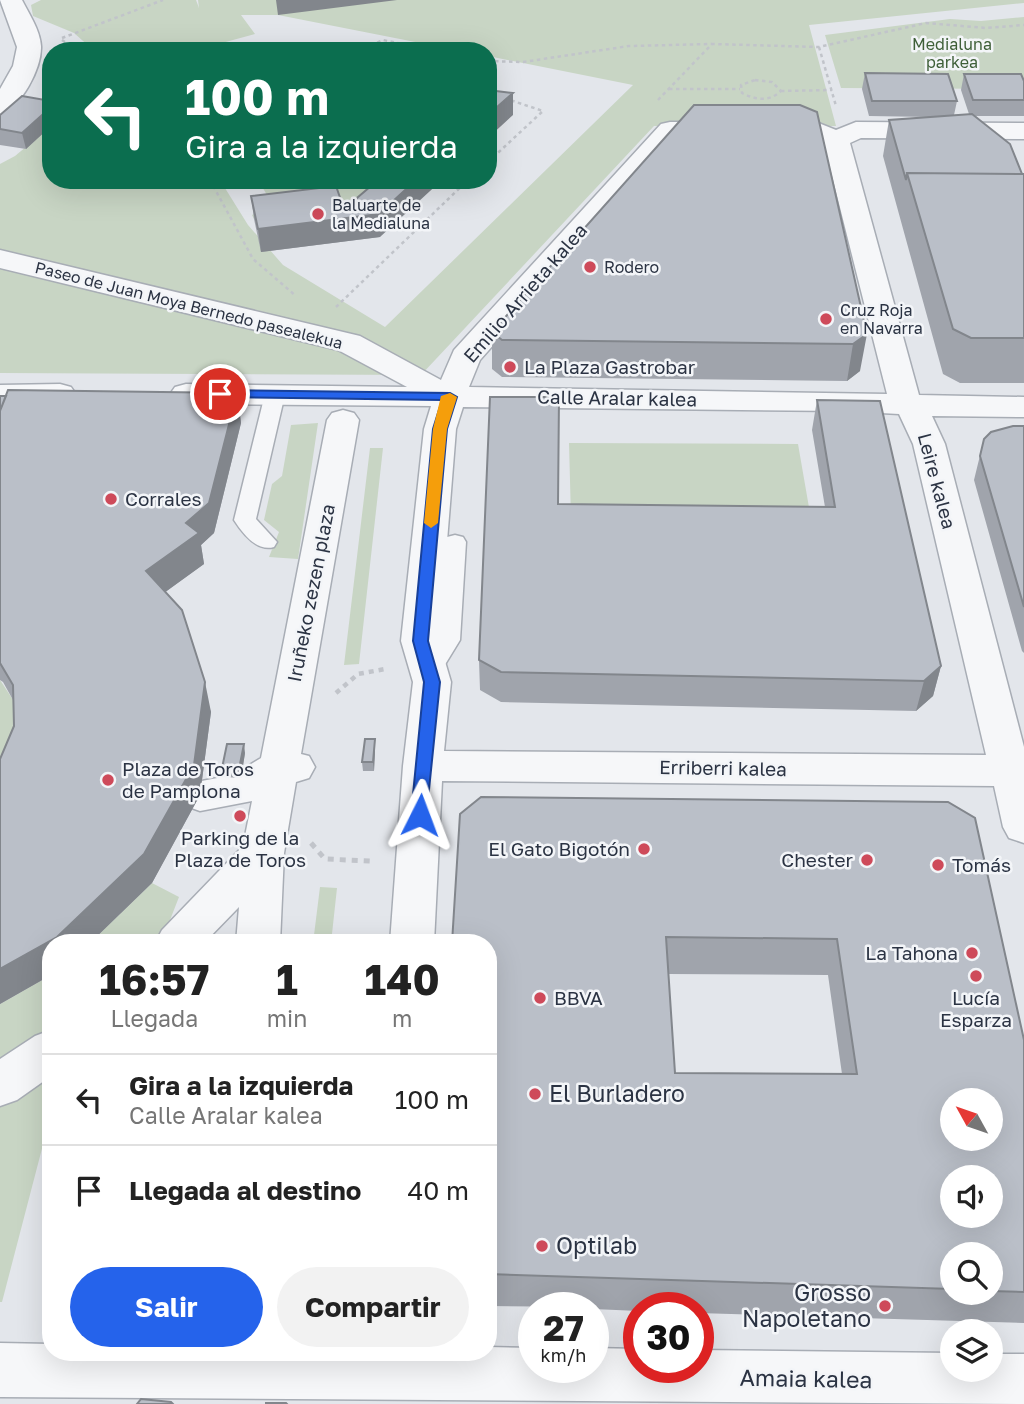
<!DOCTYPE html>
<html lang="es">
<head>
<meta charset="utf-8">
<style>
  :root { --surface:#fff; --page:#f2f2f2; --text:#222; --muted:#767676; --line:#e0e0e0; --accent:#2563eb }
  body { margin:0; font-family:"Golos Text",sans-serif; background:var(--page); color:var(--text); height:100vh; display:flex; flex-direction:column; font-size:26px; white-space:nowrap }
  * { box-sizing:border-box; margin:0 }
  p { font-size:23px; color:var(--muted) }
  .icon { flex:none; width:38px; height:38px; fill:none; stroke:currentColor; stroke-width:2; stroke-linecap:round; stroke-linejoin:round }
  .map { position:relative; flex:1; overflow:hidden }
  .details { position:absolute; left:42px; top:934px; width:455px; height:427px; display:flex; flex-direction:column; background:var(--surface); border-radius:28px; box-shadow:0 7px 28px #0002 }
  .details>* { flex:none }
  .top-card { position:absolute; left:42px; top:42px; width:455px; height:147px; border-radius:28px; box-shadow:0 7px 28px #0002; background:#0b6e4f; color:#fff; overflow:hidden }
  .needle { width:46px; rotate:310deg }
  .tools { position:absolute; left:940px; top:1088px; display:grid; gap:14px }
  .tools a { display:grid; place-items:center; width:63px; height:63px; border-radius:50%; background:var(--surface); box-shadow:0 7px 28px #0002; font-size:35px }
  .speed { position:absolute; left:518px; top:1292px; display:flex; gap:14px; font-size:35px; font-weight:700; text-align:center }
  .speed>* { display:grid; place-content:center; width:91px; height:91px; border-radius:50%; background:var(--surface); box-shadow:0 7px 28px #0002; line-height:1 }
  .speed small { font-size:18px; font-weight:400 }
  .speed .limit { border:10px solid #d22; background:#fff; color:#111 }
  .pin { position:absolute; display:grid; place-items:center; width:60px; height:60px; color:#fff; margin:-30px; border:4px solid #fff; border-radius:50%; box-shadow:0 2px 7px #0007 }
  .me { position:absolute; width:77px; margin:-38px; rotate:3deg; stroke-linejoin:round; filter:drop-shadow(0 0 5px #0008) }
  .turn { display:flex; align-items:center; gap:24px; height:147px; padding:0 28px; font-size:32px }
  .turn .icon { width:91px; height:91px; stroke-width:2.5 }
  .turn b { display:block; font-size:49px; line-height:60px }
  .eta { display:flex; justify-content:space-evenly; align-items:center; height:119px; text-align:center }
  .eta b { font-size:42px; font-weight:700; line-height:49px }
  .primary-button { display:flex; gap:14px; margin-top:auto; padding:14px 28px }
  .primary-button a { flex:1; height:80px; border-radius:42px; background:var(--accent); color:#fff; font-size:28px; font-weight:700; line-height:80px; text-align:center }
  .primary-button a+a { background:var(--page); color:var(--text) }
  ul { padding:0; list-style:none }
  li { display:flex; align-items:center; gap:21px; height:91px; padding:0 28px; border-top:2px solid var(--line) }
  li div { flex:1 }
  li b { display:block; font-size:26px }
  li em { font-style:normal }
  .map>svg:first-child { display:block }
</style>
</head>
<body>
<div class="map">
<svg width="1024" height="1404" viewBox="0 0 1024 1404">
  <rect width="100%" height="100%" fill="#e3e6eb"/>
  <!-- green -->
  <path fill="#c8d5c4" d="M 41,0 L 196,0 L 199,8 L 198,0 L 1024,0 L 1024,3 L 809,25 L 836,126 L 654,126 L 421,375 L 0,373 L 0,164 L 15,156 L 51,126 L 51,180 L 220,180 L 248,225 L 283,265 L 385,327 L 633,85 L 488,56 L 488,51 L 461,51 L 278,15 L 241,15 L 255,34 L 222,43 L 212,51 L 84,51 L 91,48 L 74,33 L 33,16 L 31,5 Z
    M 1024,17 L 1024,89 L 841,88 L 825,35 L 950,19 L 981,21 Z
    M 258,180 L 406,180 L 346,232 L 338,209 L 254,219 L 252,215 L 273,205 Z
    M 318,423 L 298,559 L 269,557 L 279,532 L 264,520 L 272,484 L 282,476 L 291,425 Z
    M 569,443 L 798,444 L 811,519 L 571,518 Z
    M 370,448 L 383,448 L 359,664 L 344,665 Z
    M 0,680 L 23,715 L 0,806 Z
    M 152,883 L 179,897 L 161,943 L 90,943 Z
    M 320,887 L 337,888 L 331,943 L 313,943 Z
    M 51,975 L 51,1114 L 2,1302 L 0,1302 L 0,1004 Z"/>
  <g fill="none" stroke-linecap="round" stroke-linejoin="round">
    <defs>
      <path id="lane" d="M 275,388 L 282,390 L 285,394 L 256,519 L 277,542 L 274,547 C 257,552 243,534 234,520 L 265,394 L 268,390 Z
        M 455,535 L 463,537 L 466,542 L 460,640 L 438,676 L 429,679 L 420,676 L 417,670 L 436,639 L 444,542 L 447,537 Z"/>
      <path id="street" d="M 0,0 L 22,0 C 29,14 40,30 41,46 C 42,68 21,108 0,114 L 0,89 L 13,66 L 17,47 Z
        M 670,122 L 816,122 L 836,130 L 856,122 L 1024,123 L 1024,139 L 861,138 L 850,143 L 919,395 L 1024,397 L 1024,417 L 932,416 L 945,444 L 1024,747 L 1024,843 L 1009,838 L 1003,827 L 994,786 L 442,781 L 434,943 L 390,943 L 403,766 L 413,682 L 401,641 L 424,429 L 431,406 L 186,404 L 175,401 L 170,394 L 175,387 L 186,384 L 407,387 L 338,350 L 0,268 L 0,250 L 360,336 L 441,380 L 454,350 L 661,124 ZM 677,138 L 811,138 L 824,144 L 887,394 L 469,387 L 480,360 ZM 463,407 L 844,411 L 899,414 L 913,444 L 986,755 L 444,751 L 451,682 L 439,641 L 456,429 Z
        M 60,384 L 71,387 L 76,394 L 71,401 L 60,404 L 0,405 L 0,385 Z
        M 343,410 L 354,413 L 359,420 L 301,754 L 309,756 L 315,767 L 309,778 L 296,782 L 284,853 L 280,943 L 236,943 L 239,907 L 204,943 L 155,943 L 162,930 L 243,846 L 252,801 L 200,811 L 186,806 L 180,795 L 186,784 L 233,775 L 261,758 L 327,420 L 332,413 Z
        M 51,1030 L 51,1076 L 17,1100 L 0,1106 L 0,1059 L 35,1036 Z
        M 0,1343 L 51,1344 L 51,1353 L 488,1353 L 488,1347 L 534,1348 L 534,1367 L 593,1367 L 593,1348 L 639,1349 L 639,1367 L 698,1367 L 698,1350 L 952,1353 L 952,1370 L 990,1370 L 990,1354 L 1024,1354 L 1024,1404 L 0,1397 Z"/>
    </defs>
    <!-- lane casing -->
    <use href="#lane" stroke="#a8adb5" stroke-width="3"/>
    <!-- street casing -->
    <use href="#street" stroke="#a8adb5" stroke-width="3"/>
    <!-- path-far2 -->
    <path stroke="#c1c4ca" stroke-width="2.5" stroke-dasharray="3.5 3.5" stroke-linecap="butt" d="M 62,38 L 163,0
      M 62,40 L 78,51
      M 819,47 L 836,106
      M 358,51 L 383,40 L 435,51
      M 488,61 L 523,62 L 629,46 L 712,44
      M 755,80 L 772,82 L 781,91 C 769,102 756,100 742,93 L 741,85 Z
      M 669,89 L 740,89
      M 781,91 L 832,90
      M 658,100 L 712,44 L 819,47 L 926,23 L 986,28 L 1024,25
      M 488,162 L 543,111 L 510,100
      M 210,180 L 253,259 L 296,296
      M 336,307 L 468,180"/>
    <!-- path-far1 -->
    <path stroke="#c1c4ca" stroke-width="4.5" stroke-dasharray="5 5" stroke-linecap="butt" d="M 336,693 L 358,674 L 385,669"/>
    <!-- path -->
    <path stroke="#c1c4ca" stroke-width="5" stroke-dasharray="6 6" stroke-linecap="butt" d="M 311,843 L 325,859 L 372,861"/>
    <!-- lane -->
    <use href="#lane" fill="#f6f7f9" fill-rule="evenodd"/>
    <!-- street -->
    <use href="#street" fill="#f6f7f9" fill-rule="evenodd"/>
  </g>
  <!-- wall -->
  <path fill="#a0a4ac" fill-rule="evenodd" d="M 865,73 L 957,101 L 954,115 L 969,114 L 961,90 L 964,74 L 1024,81 L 1024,116 L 976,116 L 1022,174 L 1024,174 L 1024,383 L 960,383 L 943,374 L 883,156 L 889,120 L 930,117 L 869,116 L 862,89 Z
    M 51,101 L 51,126 L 26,149 L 0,145 L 0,115 Z
    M 800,105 L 860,371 L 847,381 L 502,377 L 492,369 L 492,332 Z
    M 251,196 L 344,209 L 380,237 L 261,252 L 254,219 Z
    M 237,393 L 241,423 L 214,533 L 201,545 L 204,564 L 165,592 L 211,712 L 200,795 L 152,883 L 90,943 L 51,943 L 51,975 L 0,1004 L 0,759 L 14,726 L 13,700 L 3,682 L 0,680 L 0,396 Z
    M 817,400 L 941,666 L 933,696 L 916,711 L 501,702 L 480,690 L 479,660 L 558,504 L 825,507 L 812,430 Z
    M 1024,426 L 1024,653 L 1022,651 L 974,480 L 984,439 Z
    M 375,748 L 374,771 L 363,771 L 362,762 Z
    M 245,753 L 241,778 L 224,777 L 222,768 Z
    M 948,802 L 1024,1040 L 1024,1323 L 698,1313 L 698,1307 L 639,1307 L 639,1311 L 593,1309 L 593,1307 L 488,1306 L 488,943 ZM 668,974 L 828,975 L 842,1074 L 675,1073 ZM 952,1255 L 990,1255 L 990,1293 L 952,1293 Z"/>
  <!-- shaded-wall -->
  <path fill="#82868c" d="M 276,0 L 397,0 L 278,15 Z
    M 513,93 L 513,115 L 488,138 L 488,115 Z
    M 51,107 L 51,126 L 26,149 L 22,133 Z
    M 416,180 L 442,180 L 380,237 L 261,252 L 258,229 L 379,214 Z
    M 867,334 L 860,371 L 847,381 L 853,344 Z
    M 237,393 L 241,423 L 214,533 L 201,545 L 204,564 L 153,601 L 146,571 Z
    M 941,666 L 933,696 L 916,711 L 924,681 Z
    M 205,682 L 211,712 L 200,795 L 152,883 L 90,943 L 51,943 L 51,975 L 0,1004 L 0,969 Z
    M 375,739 L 375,748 L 374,771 L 373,762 Z
    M 244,744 L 245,753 L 241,778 L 239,769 Z"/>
  <!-- building -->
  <path fill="#babfc8" stroke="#82868c" stroke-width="2" fill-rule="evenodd" d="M 865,73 L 948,74 L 957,101 L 872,101 Z
    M 964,74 L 1021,74 L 1024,81 L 1024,100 L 973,100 Z
    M 488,90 L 513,93 L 488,115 Z
    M 22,96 L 51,101 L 51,107 L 22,133 L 0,129 L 0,115 Z
    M 694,105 L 800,105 L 817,112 L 867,334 L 853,344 L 502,340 L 492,332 Z
    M 972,114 L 1010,144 L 1022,174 L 907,173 L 906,180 L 889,120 Z
    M 907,173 L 1024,174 L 1024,338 L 971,338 L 953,329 Z
    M 378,180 L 416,180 L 379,214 L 258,229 L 251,196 L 336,186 L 344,209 Z
    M 8,390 L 237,393 L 209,503 L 186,523 L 199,533 L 146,571 L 182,610 L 205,682 L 194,765 L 144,854 L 57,937 L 0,969 L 0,759 L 14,726 L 13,685 L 0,663 L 0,411 Z
    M 0,396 L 6,396 L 0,411 Z
    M 490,397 L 559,397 L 558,504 L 835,507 L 817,400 L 880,401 L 941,666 L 924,681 L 501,672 L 479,660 Z
    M 1013,426 L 1024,426 L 1024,607 L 980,456 L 984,439 L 991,432 Z
    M 365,739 L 375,739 L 373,762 L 362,762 Z
    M 227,744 L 244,744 L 239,769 L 222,768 Z
    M 481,797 L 948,802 L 975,818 L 1024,1040 L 1024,1292 L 990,1291 L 990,1255 L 952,1255 L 952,1289 L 488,1274 L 488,943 L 452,943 L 460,814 ZM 666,937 L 837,939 L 857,1074 L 675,1073 ZM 952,1101 L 990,1101 L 990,1139 L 952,1139 ZM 952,1178 L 990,1178 L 990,1216 L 952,1216 Z
    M 141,1399 L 171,1402 L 173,1404 L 137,1404 Z
    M 266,1403 L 286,1403 L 287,1404 L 266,1404 Z"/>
  <!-- route -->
  <path fill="#2563eb" stroke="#184099" stroke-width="2" d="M 220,390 L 450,393 L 457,397 L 447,429 L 428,641 L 440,682 L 426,819 L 414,819 L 411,815 L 424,682 L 413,641 L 433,429 L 442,400 L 216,397 L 214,394 Z"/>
  <!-- slow -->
  <path fill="#f59e0b" d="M 450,393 L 457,397 L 447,429 L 438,523 L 431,528 L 424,523 L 433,429 L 441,396 Z"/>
  <!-- markers -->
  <g fill="#ce4a5a" stroke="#f3f5f8" stroke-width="2.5">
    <circle cx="318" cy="214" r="7"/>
    <circle cx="590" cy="267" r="7"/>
    <circle cx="826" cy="319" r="7"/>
    <circle cx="510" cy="367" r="7"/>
    <circle cx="111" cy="499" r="7"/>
    <circle cx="108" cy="780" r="7"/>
    <circle cx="240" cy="816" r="7"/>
    <circle cx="644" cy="849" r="7"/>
    <circle cx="867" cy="860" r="7"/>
    <circle cx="938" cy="865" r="7"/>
    <circle cx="972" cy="953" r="7"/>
    <circle cx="976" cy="976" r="7"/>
    <circle cx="540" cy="998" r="7"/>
    <circle cx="535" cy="1094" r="7"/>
    <circle cx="542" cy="1246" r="7"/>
    <circle cx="885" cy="1306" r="7"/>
  </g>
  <g text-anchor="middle" stroke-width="5" stroke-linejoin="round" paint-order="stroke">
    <!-- far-park labels -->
    <g font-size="16" fill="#3e5f38" stroke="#f3f5f8">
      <text x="952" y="50">Medialuna<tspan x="952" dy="18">parkea</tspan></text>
    </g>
    <!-- far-poi labels -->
    <g font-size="16" fill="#2b3343" stroke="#f3f5f8" text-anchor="start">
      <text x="332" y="211">Baluarte de<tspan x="332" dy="18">la Medialuna</tspan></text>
      <text x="604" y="273">Rodero</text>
      <text x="840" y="316">Cruz Roja<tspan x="840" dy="18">en Navarra</tspan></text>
    </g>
    <!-- far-street labels -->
    <g font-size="16" fill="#2b3343" stroke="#f3f5f8">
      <text transform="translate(189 305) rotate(14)" y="6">Paseo de Juan Moya Bernedo pasealekua</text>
    </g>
    <!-- street labels -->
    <g font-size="19" fill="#2b3343" stroke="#f3f5f8">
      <text transform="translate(525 293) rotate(-49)" y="7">Emilio Arrieta kalea</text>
      <text transform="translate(617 398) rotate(1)" y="7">Calle Aralar kalea</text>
      <text transform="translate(937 481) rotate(75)" y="7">Leire kalea</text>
      <text transform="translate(311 593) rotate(-79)" y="7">Iruñeko zezen plaza</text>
      <text transform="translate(723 768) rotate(1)" y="7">Erriberri kalea</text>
    </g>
    <!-- poi labels -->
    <g font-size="19" fill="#2b3343" stroke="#f3f5f8" text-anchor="start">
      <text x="524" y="374">La Plaza Gastrobar</text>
      <text x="125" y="506">Corrales</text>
      <text x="122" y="776">Plaza de Toros<tspan x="122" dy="22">de Pamplona</tspan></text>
      <text x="240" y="845" text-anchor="middle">Parking de la<tspan x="240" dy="22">Plaza de Toros</tspan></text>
      <text x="630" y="856" text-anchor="end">El Gato Bigotón</text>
      <text x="853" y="867" text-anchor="end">Chester</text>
      <text x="952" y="872">Tomás</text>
      <text x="958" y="960" text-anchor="end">La Tahona</text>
      <text x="554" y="1005">BBVA</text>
      <text x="976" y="1005" text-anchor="middle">Lucía<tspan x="976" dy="22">Esparza</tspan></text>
    </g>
    <!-- near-poi labels -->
    <g font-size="23" fill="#2b3343" stroke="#f3f5f8" text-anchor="start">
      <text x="549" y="1102">El Burladero</text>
      <text x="556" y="1254">Optilab</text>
      <text x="871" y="1301" text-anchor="end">Grosso<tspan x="871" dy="26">Napoletano</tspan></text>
    </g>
    <!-- near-street labels -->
    <g font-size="23" fill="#2b3343" stroke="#f3f5f8">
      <text transform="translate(806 1379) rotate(1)" y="8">Amaia kalea</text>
    </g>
  </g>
</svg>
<div class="tools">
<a><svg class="needle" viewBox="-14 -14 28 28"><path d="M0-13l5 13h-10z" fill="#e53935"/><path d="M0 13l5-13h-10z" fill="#767676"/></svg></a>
<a><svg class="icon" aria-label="sound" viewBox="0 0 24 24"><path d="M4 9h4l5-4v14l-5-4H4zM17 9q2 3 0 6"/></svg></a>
<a><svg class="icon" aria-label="search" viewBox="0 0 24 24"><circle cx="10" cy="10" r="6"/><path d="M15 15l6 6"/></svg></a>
<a><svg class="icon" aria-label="layers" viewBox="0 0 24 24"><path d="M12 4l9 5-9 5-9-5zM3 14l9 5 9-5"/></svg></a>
</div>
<div class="speed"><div>27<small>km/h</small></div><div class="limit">30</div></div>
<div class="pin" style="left:220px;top:394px;background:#d93025"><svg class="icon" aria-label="arrive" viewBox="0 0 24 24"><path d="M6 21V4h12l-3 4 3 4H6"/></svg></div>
<svg class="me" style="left:420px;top:815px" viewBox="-20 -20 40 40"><path d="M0-17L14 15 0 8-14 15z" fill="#2563eb" stroke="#fff" stroke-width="4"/></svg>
<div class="top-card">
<div class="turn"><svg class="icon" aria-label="left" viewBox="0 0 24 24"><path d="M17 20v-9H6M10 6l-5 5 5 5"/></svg><div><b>100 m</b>Gira a la izquierda</div></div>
</div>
<section class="details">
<div class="eta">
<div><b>16:57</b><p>Llegada</p></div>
<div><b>1</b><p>min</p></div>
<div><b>140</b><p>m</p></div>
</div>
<ul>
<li><svg class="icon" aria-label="left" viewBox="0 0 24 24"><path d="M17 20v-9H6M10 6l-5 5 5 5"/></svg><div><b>Gira a la izquierda</b><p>Calle Aralar kalea</p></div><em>100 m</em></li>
<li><svg class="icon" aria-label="arrive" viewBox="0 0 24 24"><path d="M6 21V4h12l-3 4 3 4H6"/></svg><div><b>Llegada al destino</b></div><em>40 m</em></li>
</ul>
<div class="primary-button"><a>Salir</a><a>Compartir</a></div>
</section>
</div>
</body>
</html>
